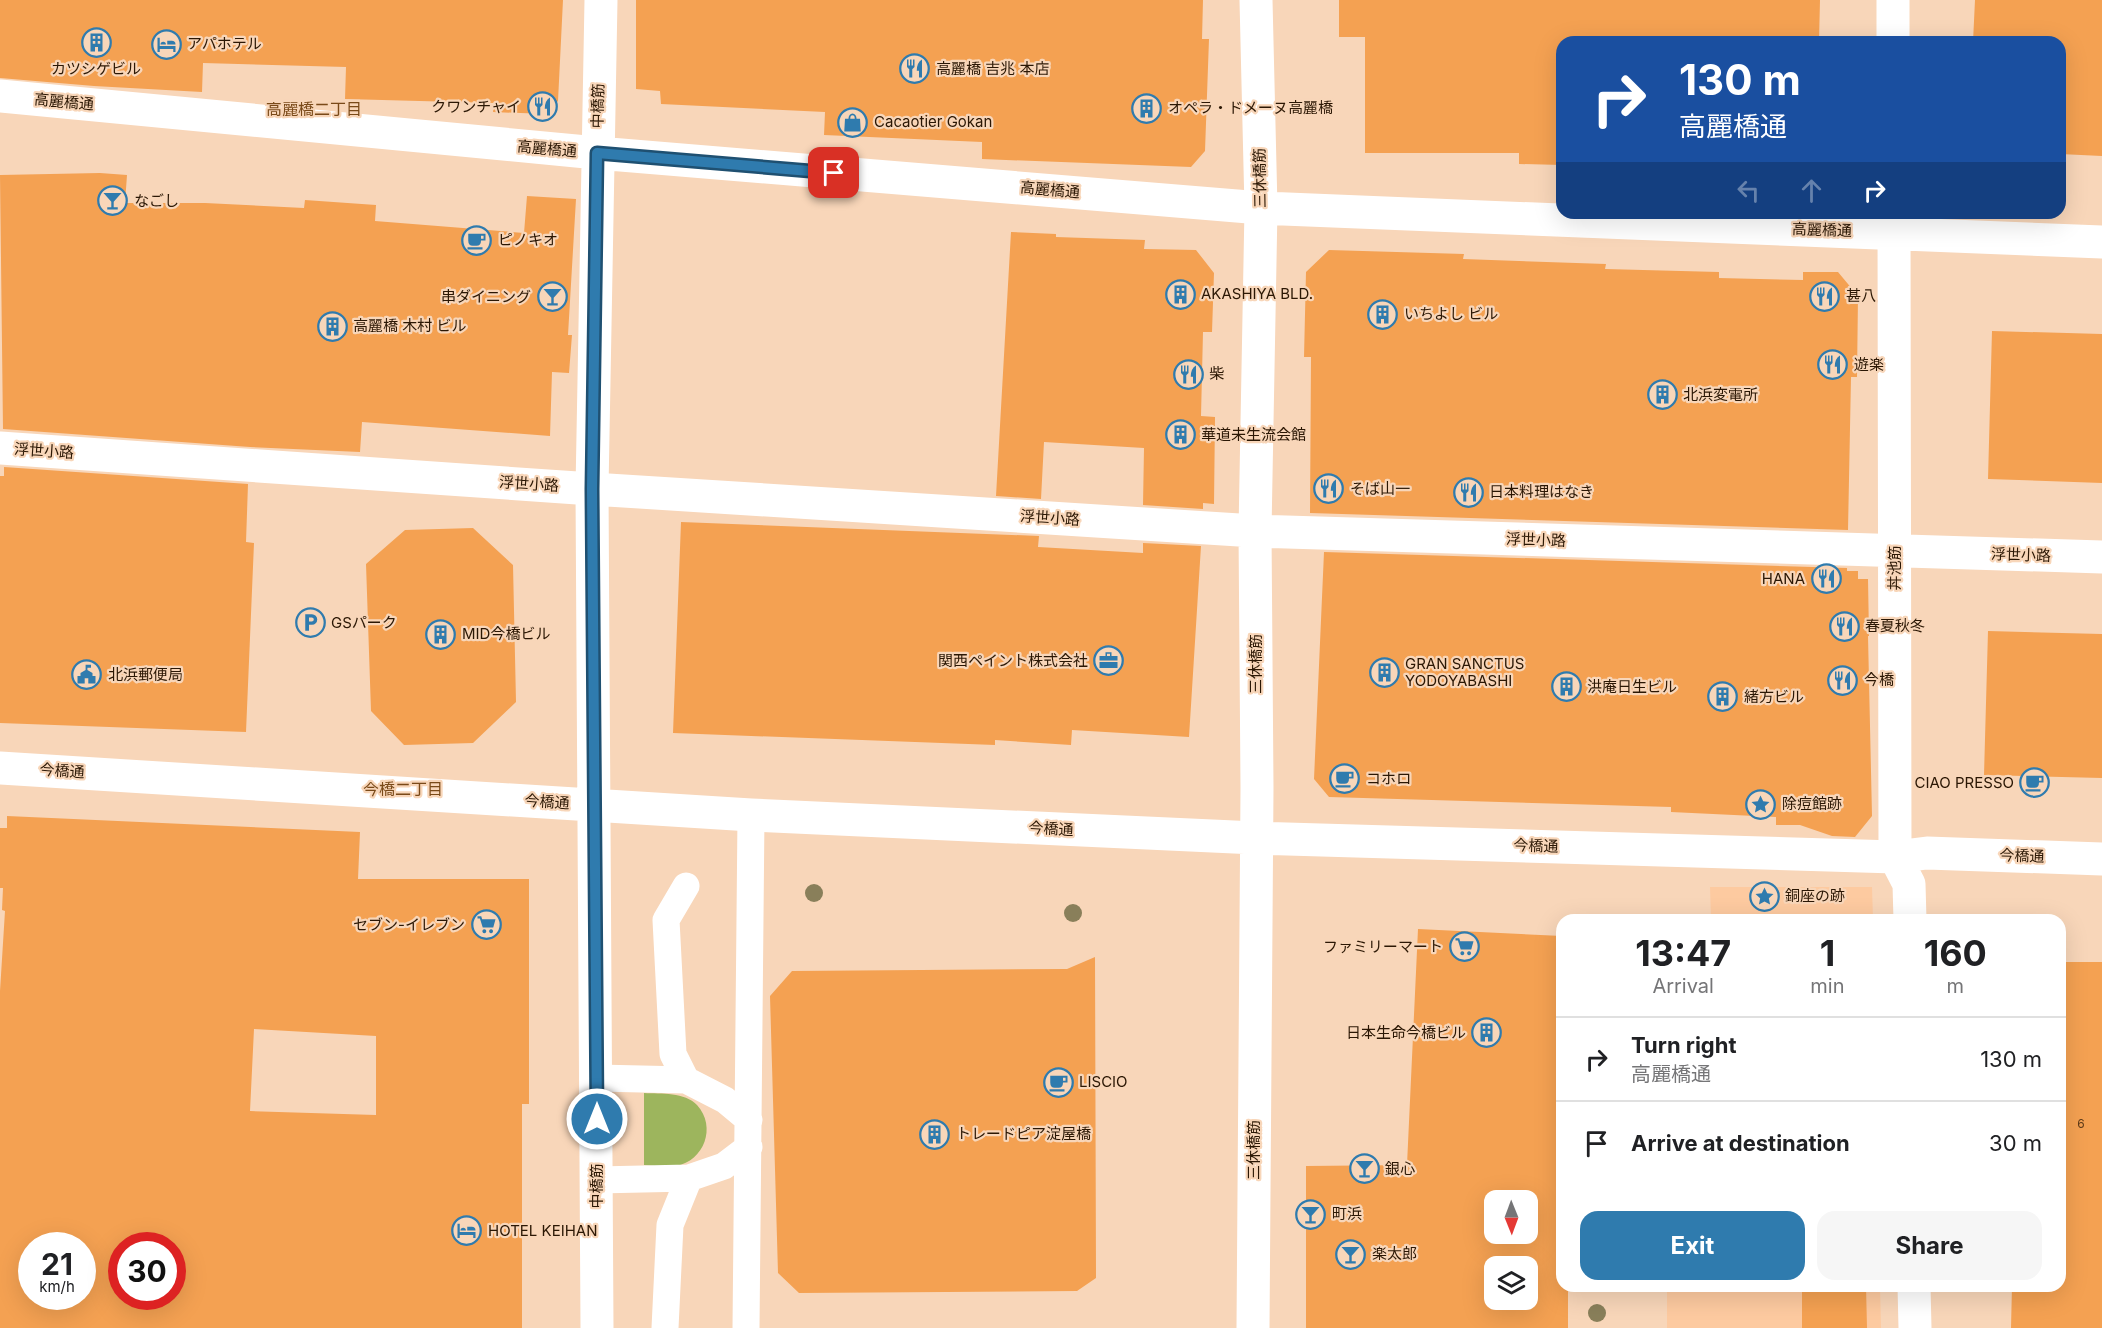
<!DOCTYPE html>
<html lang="en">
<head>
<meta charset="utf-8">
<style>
  :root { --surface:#fff; --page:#f6f6f6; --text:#202124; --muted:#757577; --line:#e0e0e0; --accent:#2f7bae }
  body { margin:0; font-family:Inter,"Noto Sans JP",sans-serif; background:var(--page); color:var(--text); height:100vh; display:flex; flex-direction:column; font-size:22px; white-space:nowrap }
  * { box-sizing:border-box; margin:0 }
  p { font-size:20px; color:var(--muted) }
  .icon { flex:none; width:33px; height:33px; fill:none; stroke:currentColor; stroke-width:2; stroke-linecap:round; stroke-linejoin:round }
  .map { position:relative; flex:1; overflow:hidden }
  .details { position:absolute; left:1556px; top:914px; width:510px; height:378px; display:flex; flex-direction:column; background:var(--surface); border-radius:18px; box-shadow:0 6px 24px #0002 }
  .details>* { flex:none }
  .banner { position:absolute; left:1556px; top:36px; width:510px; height:183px; border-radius:18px; box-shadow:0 6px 24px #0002; background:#1a4fa0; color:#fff; overflow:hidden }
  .needle { width:39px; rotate:179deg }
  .tools { position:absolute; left:1484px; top:1190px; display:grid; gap:12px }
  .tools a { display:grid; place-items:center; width:54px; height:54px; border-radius:12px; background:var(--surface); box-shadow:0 6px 24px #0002; font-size:30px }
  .speed { position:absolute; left:18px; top:1232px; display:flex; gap:12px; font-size:30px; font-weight:700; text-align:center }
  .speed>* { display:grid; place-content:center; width:78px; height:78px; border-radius:50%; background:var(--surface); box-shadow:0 6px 24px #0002; line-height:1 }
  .speed small { font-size:15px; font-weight:400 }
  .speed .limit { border:9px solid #d22; background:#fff; color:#111 }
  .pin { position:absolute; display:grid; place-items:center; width:51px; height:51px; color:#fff; margin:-26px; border-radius:12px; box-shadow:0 3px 9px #0006 }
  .me { position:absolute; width:66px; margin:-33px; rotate:0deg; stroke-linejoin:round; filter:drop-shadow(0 0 4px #0008) }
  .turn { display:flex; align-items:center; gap:21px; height:126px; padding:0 24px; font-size:27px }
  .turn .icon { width:78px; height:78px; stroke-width:2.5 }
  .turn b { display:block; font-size:42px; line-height:51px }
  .lanes { display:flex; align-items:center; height:57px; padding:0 24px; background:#0003; justify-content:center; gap:30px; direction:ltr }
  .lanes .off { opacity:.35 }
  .eta { display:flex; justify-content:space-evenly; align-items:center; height:102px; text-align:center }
  .eta b { font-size:36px; font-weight:700; line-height:42px }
  .primary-button { display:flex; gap:12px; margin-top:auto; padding:12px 24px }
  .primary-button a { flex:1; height:69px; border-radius:18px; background:var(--accent); color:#fff; font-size:24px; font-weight:700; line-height:69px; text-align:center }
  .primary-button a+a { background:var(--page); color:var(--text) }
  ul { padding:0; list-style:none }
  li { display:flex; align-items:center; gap:18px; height:84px; padding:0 24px; border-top:2px solid var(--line) }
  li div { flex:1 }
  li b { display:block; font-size:22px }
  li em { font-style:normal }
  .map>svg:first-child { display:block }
</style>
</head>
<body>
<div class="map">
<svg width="2102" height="1328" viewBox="0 0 2102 1328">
  <rect width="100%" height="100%" fill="#f8d6b9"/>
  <!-- built -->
  <path fill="#fdcaa0" d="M 1710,887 L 1872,887 L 1873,919 L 1711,919 Z
    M 1667,1286 L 1880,1286 L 1881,1328 L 1667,1328 Z"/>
  <!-- green -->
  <path fill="#9db55d" d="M 644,1093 C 661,1094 685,1092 697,1105 C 717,1127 704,1161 676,1166 C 666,1167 654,1166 644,1165 Z"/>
  <!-- building -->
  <path fill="#f4a152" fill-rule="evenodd" d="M 0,0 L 563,0 L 558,101 L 546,114 L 493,112 L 494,103 L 345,99 L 346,67 L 203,63 L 202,92 L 94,86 L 0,78 Z
    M 636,0 L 1203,0 L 1202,39 L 1209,39 L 1205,151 L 1191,167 L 982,159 L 982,142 L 824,135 L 825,112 L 661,104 L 660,91 L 636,89 Z
    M 1339,0 L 1820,0 L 1819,42 L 1562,42 L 1562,165 L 1519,164 L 1519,153 L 1365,153 L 1365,37 L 1339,37 Z
    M 1975,0 L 2102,0 L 2102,156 L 2060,154 L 2060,42 L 1973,42 Z
    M 100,173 L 127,175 L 125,203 L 205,203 L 304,208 L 305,200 L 376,205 L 375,221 L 524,233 L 527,196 L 576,199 L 568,335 L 572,335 L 569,373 L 552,372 L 550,436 L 362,422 L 360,452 L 250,447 L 3,429 L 0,175 Z
    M 1011,232 L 1056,234 L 1056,237 L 1145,240 L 1144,249 L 1196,250 L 1214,273 L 1212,332 L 1203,332 L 1201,416 L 1215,417 L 1214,504 L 1203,503 L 1203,509 L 1143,505 L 1144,448 L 1044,442 L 1041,499 L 996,496 Z
    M 1329,250 L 1464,254 L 1463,259 L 1606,264 L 1605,269 L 1719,272 L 1719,278 L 1803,280 L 1803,272 L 1838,272 L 1858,296 L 1857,377 L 1851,377 L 1848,530 L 1310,513 L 1311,357 L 1304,357 L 1306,272 Z
    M 1992,331 L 2102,334 L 2102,483 L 1988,479 Z
    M 4,467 L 248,484 L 246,542 L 254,543 L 246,732 L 0,723 L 0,476 L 4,476 Z
    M 681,522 L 1039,536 L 1038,547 L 1143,553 L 1143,543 L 1201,546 L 1189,737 L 1072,730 L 1071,745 L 995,740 L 995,745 L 673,733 Z
    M 473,528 L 513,565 L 516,702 L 473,743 L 404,745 L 371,711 L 366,564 L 405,530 Z
    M 1324,552 L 1847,568 L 1847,571 L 1858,571 L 1858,579 L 1868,579 L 1869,636 L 1868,636 L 1872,816 L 1855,837 L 1832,836 L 1800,825 L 1776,825 L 1776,817 L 1671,812 L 1671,807 L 1329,797 L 1314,779 Z
    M 1988,631 L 2102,634 L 2102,778 L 1984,775 Z
    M 7,816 L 360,832 L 358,879 L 529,879 L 529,1104 L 522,1104 L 522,1328 L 0,1328 L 0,991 L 5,911 L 2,910 L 3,888 L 0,888 L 0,828 L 7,828 ZM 254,1029 L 376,1036 L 376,1115 L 250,1111 ZM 32,1245 L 82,1245 L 82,1296 L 32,1296 ZM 122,1245 L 172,1245 L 172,1296 L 122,1296 Z
    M 1418,929 L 1562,936 L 1562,1286 L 1568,1286 L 1568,1328 L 1306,1328 L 1306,1166 L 1407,1165 ZM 1494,1200 L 1527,1200 L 1527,1233 L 1494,1233 ZM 1494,1266 L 1527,1266 L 1527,1299 L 1494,1299 Z
    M 1095,957 L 1096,1278 L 1077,1291 L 799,1293 L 778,1273 L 770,996 L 792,971 L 1067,969 Z
    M 2060,962 L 2102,962 L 2102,1328 L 2011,1328 L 2012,1286 L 2060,1286 Z
    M 1802,1286 L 1866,1286 L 1867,1328 L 1802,1328 Z"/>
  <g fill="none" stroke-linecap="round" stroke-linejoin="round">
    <!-- lane -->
    <path stroke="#fff" stroke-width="27" d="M 597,1078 L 686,1080 L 725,1100 L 749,1120
      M 686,1080 L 673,1054 L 666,920 L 686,886
      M 597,1180 L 689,1178 L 724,1166 L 749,1147
      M 665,1328 L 670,1225 L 689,1178
      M 746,1328 L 751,815"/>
    <!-- street -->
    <path stroke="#fff" stroke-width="33" d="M 1893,0 L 1893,42
      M 0,96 L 597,153 L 1261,208 L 2102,242
      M 1894,213 L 1895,857 L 1909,884 L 1910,920
      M 0,448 L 592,489 L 1255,531 L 2102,557
      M 0,768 L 751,815 L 1256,838 L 1895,857 L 1927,853 L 2102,859
      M 1914,1286 L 1915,1328
      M 597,1328 L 592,489 L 601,0
      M 1253,1328 L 1257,788 L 1255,531 L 1261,208 L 1256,0"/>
  </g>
  <!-- trees -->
  <g fill="#897f5a">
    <circle cx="814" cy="893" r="9"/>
    <circle cx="1073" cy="913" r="9"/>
    <circle cx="1597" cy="1313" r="9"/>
  </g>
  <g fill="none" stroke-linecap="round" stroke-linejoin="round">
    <defs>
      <path id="route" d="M 597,1119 L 592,489 L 597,153 L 834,173"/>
    </defs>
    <!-- route casing -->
    <use href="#route" stroke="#1f5071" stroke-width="15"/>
    <!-- route -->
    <use href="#route" stroke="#2f7bae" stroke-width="10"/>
  </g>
  <!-- icons -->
  <defs>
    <symbol id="building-ring" viewBox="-11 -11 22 22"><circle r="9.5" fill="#f8d6b9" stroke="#2f7bae" stroke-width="1.5"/><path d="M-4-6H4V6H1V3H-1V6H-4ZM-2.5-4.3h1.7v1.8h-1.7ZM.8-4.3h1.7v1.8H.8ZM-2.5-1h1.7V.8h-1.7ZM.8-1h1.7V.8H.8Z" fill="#2f7bae"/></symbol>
    <symbol id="hotel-ring" viewBox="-11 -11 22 22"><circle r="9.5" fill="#f8d6b9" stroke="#2f7bae" stroke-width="1.5"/><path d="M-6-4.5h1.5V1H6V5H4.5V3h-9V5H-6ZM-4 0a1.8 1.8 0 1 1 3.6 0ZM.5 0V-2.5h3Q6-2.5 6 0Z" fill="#2f7bae"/></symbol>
    <symbol id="restaurant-ring" viewBox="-11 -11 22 22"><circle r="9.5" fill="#f8d6b9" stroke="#2f7bae" stroke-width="1.5"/><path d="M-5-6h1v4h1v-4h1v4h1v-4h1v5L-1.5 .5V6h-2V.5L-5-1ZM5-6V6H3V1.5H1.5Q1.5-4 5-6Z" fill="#2f7bae"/></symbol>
    <symbol id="shop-ring" viewBox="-11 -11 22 22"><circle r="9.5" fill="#f8d6b9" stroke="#2f7bae" stroke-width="1.5"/><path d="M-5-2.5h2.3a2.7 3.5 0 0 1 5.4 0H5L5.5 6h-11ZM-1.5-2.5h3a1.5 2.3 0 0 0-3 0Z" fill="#2f7bae"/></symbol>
    <symbol id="bar-ring" viewBox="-11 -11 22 22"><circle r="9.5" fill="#f8d6b9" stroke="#2f7bae" stroke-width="1.5"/><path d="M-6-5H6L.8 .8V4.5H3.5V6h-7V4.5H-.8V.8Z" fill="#2f7bae"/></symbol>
    <symbol id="cafe-ring" viewBox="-11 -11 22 22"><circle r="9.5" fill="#f8d6b9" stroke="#2f7bae" stroke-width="1.5"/><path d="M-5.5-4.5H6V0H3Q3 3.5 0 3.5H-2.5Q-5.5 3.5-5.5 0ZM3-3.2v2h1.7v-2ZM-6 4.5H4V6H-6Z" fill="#2f7bae"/></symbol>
    <symbol id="parking-ring" viewBox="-11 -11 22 22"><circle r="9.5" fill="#f8d6b9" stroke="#2f7bae" stroke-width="1.5"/><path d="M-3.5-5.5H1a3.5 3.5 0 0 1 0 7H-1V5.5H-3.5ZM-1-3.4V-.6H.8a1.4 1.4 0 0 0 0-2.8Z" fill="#2f7bae"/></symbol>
    <symbol id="office-ring" viewBox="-11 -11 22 22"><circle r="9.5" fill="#f8d6b9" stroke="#2f7bae" stroke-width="1.5"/><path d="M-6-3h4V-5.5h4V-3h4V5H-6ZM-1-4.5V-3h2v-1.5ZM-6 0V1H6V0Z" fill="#2f7bae"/></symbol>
    <symbol id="civic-ring" viewBox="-11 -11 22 22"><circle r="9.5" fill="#f8d6b9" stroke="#2f7bae" stroke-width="1.5"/><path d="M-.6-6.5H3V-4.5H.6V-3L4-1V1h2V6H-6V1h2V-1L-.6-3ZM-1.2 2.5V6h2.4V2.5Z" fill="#2f7bae"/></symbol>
    <symbol id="sight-ring" viewBox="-11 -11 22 22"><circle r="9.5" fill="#f8d6b9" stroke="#2f7bae" stroke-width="1.5"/><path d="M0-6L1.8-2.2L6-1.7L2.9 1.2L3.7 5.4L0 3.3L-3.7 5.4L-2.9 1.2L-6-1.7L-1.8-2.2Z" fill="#2f7bae"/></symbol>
    <symbol id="supermarket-ring" viewBox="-11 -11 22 22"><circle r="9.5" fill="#f8d6b9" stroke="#2f7bae" stroke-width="1.5"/><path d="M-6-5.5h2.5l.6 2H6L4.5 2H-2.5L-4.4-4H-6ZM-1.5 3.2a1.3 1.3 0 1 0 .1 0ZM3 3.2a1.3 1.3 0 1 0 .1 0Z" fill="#2f7bae"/></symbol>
  </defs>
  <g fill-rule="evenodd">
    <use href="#building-ring" x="80" y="26" width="33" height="33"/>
    <use href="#hotel-ring" x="150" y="28" width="33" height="33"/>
    <use href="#restaurant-ring" x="898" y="52" width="33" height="33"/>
    <use href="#restaurant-ring" x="526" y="90" width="33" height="33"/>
    <use href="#building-ring" x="1130" y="92" width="33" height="33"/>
    <use href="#shop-ring" x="836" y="106" width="33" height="33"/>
    <use href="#bar-ring" x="96" y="184" width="33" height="33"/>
    <use href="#cafe-ring" x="460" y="224" width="33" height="33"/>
    <use href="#building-ring" x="1164" y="278" width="33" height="33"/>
    <use href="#restaurant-ring" x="1808" y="280" width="33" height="33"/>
    <use href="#bar-ring" x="536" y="280" width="33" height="33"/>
    <use href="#building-ring" x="1366" y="298" width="33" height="33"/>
    <use href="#building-ring" x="316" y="310" width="33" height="33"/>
    <use href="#restaurant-ring" x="1816" y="348" width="33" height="33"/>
    <use href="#restaurant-ring" x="1172" y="358" width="33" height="33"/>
    <use href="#building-ring" x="1646" y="378" width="33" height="33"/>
    <use href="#building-ring" x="1164" y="418" width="33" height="33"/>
    <use href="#restaurant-ring" x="1312" y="472" width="33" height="33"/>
    <use href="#restaurant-ring" x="1452" y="476" width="33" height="33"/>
    <use href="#restaurant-ring" x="1810" y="562" width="33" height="33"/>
    <use href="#parking-ring" x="294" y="606" width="33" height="33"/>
    <use href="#restaurant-ring" x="1828" y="610" width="33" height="33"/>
    <use href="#building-ring" x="424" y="618" width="33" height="33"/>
    <use href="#office-ring" x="1092" y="644" width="33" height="33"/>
    <use href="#building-ring" x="1368" y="656" width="33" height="33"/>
    <use href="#civic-ring" x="70" y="658" width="33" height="33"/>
    <use href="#restaurant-ring" x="1826" y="664" width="33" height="33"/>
    <use href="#building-ring" x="1550" y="670" width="33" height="33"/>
    <use href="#building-ring" x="1706" y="680" width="33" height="33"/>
    <use href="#cafe-ring" x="1328" y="762" width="33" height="33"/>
    <use href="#cafe-ring" x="2018" y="766" width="33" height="33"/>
    <use href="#sight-ring" x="1744" y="788" width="33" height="33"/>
    <use href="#sight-ring" x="1748" y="880" width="33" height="33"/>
    <use href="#supermarket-ring" x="470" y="908" width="33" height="33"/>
    <use href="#supermarket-ring" x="1448" y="930" width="33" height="33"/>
    <use href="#building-ring" x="1470" y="1016" width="33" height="33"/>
    <use href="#cafe-ring" x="1042" y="1066" width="33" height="33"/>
    <use href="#building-ring" x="918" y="1118" width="33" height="33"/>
    <use href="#bar-ring" x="1348" y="1152" width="33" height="33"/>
    <use href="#bar-ring" x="1294" y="1198" width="33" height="33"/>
    <use href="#hotel-ring" x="450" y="1214" width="33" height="33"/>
    <use href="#bar-ring" x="1334" y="1238" width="33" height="33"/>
  </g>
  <g text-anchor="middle" stroke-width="4.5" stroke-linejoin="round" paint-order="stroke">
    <!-- number labels -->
    <g font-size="12" fill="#5d3a18">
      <text x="2081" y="1128">6</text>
    </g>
    <!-- poi labels -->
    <g font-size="15" fill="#2b1704" stroke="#f8d6b9" text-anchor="start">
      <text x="187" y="49">アパホテル</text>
      <text x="96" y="74" text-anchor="middle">カツシゲビル</text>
      <text x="936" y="74">高麗橋 吉兆 本店</text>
      <text x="521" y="112" text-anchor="end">クワンチャイ</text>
      <text x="1168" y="113">オペラ・ドメーヌ高麗橋</text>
      <text x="874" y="127">Cacaotier Gokan</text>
      <text x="134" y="206">なごし</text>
      <text x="498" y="245">ピノキオ</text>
      <text x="1201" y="299">AKASHIYA BLD.</text>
      <text x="1846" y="301">甚八</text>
      <text x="531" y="302" text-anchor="end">串ダイニング</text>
      <text x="1404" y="319">いちよし ビル</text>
      <text x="353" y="331">高麗橋 木村 ビル</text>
      <text x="1854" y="370">遊楽</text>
      <text x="1209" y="379">柴</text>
      <text x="1683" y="400">北浜変電所</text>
      <text x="1201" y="440">華道未生流会館</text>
      <text x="1350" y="494">そば山一</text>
      <text x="1489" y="497">日本料理はなき</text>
      <text x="1805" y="584" text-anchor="end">HANA</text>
      <text x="331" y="628">GSパーク</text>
      <text x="1865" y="631">春夏秋冬</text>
      <text x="462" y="639">MID今橋ビル</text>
      <text x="1088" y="666" text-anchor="end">関西ペイント株式会社</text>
      <text x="1405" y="669">GRAN SANCTUS<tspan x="1405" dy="17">YODOYABASHI</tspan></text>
      <text x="108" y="680">北浜郵便局</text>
      <text x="1864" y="685">今橋</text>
      <text x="1587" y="692">洪庵日生ビル</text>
      <text x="1744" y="702">緒方ビル</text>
      <text x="1366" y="784">コホロ</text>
      <text x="2014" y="788" text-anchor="end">CIAO PRESSO</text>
      <text x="1782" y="809">除痘館跡</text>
      <text x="1785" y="901">銅座の跡</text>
      <text x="465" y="930" text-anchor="end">セブン-イレブン</text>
      <text x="1443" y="952" text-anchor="end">ファミリーマート</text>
      <text x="1466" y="1038" text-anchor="end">日本生命今橋ビル</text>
      <text x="1079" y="1087">LISCIO</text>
      <text x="956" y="1139">トレードピア淀屋橋</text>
      <text x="1385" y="1174">銀心</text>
      <text x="1332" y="1219">町浜</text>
      <text x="488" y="1236">HOTEL KEIHAN</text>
      <text x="1372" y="1259">楽太郎</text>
    </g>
    <!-- street labels -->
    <g font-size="15" fill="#2b1704" stroke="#f8d6b9">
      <text transform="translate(64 102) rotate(5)" y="5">高麗橋通</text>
      <text transform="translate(598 106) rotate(-89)" y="5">中橋筋</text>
      <text transform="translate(547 149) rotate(5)" y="5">高麗橋通</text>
      <text transform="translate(1260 178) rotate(-91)" y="5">三休橋筋</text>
      <text transform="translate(1050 190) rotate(5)" y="5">高麗橋通</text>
      <text transform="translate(1822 230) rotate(2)" y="5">高麗橋通</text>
      <text transform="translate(44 451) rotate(4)" y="5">浮世小路</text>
      <text transform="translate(529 484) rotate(4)" y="5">浮世小路</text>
      <text transform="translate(1050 518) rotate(4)" y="5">浮世小路</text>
      <text transform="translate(1536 540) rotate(2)" y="5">浮世小路</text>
      <text transform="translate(2021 555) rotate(2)" y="5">浮世小路</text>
      <text transform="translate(1895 568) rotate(-90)" y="5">丼池筋</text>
      <text transform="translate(1256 664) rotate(-90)" y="5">三休橋筋</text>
      <text transform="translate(62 771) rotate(4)" y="5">今橋通</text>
      <text transform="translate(547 802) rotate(4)" y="5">今橋通</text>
      <text transform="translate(1051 829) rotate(3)" y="5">今橋通</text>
      <text transform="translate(1536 846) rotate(2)" y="5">今橋通</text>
      <text transform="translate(2022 856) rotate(2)" y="5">今橋通</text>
      <text transform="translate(1254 1150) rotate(-90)" y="5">三休橋筋</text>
      <text transform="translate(597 1186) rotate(-90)" y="5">中橋筋</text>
    </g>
    <!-- neighbourhood labels -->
    <g font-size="16" fill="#7a4a19" stroke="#f8d6b9">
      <text x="314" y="115">高麗橋二丁目</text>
      <text x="403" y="795">今橋二丁目</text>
    </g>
  </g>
</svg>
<div class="tools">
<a><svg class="needle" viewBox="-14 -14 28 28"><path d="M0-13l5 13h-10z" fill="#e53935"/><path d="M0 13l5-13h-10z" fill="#757577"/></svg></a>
<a><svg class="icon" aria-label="layers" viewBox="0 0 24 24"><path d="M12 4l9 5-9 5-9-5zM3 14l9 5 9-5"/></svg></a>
</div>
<div class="speed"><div>21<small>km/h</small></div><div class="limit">30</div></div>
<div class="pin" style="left:834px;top:173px;background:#d93025"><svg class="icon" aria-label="arrive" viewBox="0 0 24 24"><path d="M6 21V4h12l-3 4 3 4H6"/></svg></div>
<svg class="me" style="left:597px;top:1119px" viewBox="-20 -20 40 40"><circle r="17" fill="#2f7bae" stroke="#fff" stroke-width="3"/><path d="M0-11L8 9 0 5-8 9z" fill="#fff"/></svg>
<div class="banner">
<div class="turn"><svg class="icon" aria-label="right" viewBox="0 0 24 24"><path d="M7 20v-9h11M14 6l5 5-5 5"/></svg><div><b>130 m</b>高麗橋通</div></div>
<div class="lanes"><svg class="icon off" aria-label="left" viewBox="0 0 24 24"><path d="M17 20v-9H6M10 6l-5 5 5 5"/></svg><svg class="icon off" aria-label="ahead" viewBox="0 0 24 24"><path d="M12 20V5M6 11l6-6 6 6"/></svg><svg class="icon" aria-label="right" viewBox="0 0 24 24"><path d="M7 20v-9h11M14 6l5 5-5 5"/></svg></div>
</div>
<section class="details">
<div class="eta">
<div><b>13:47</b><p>Arrival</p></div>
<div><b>1</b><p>min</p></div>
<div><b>160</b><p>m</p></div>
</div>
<ul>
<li><svg class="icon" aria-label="right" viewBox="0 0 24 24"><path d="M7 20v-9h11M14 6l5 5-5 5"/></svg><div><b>Turn right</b><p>高麗橋通</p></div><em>130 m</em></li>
<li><svg class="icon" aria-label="arrive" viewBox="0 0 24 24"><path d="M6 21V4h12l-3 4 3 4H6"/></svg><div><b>Arrive at destination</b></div><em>30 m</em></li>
</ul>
<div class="primary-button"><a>Exit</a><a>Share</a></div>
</section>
</div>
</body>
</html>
